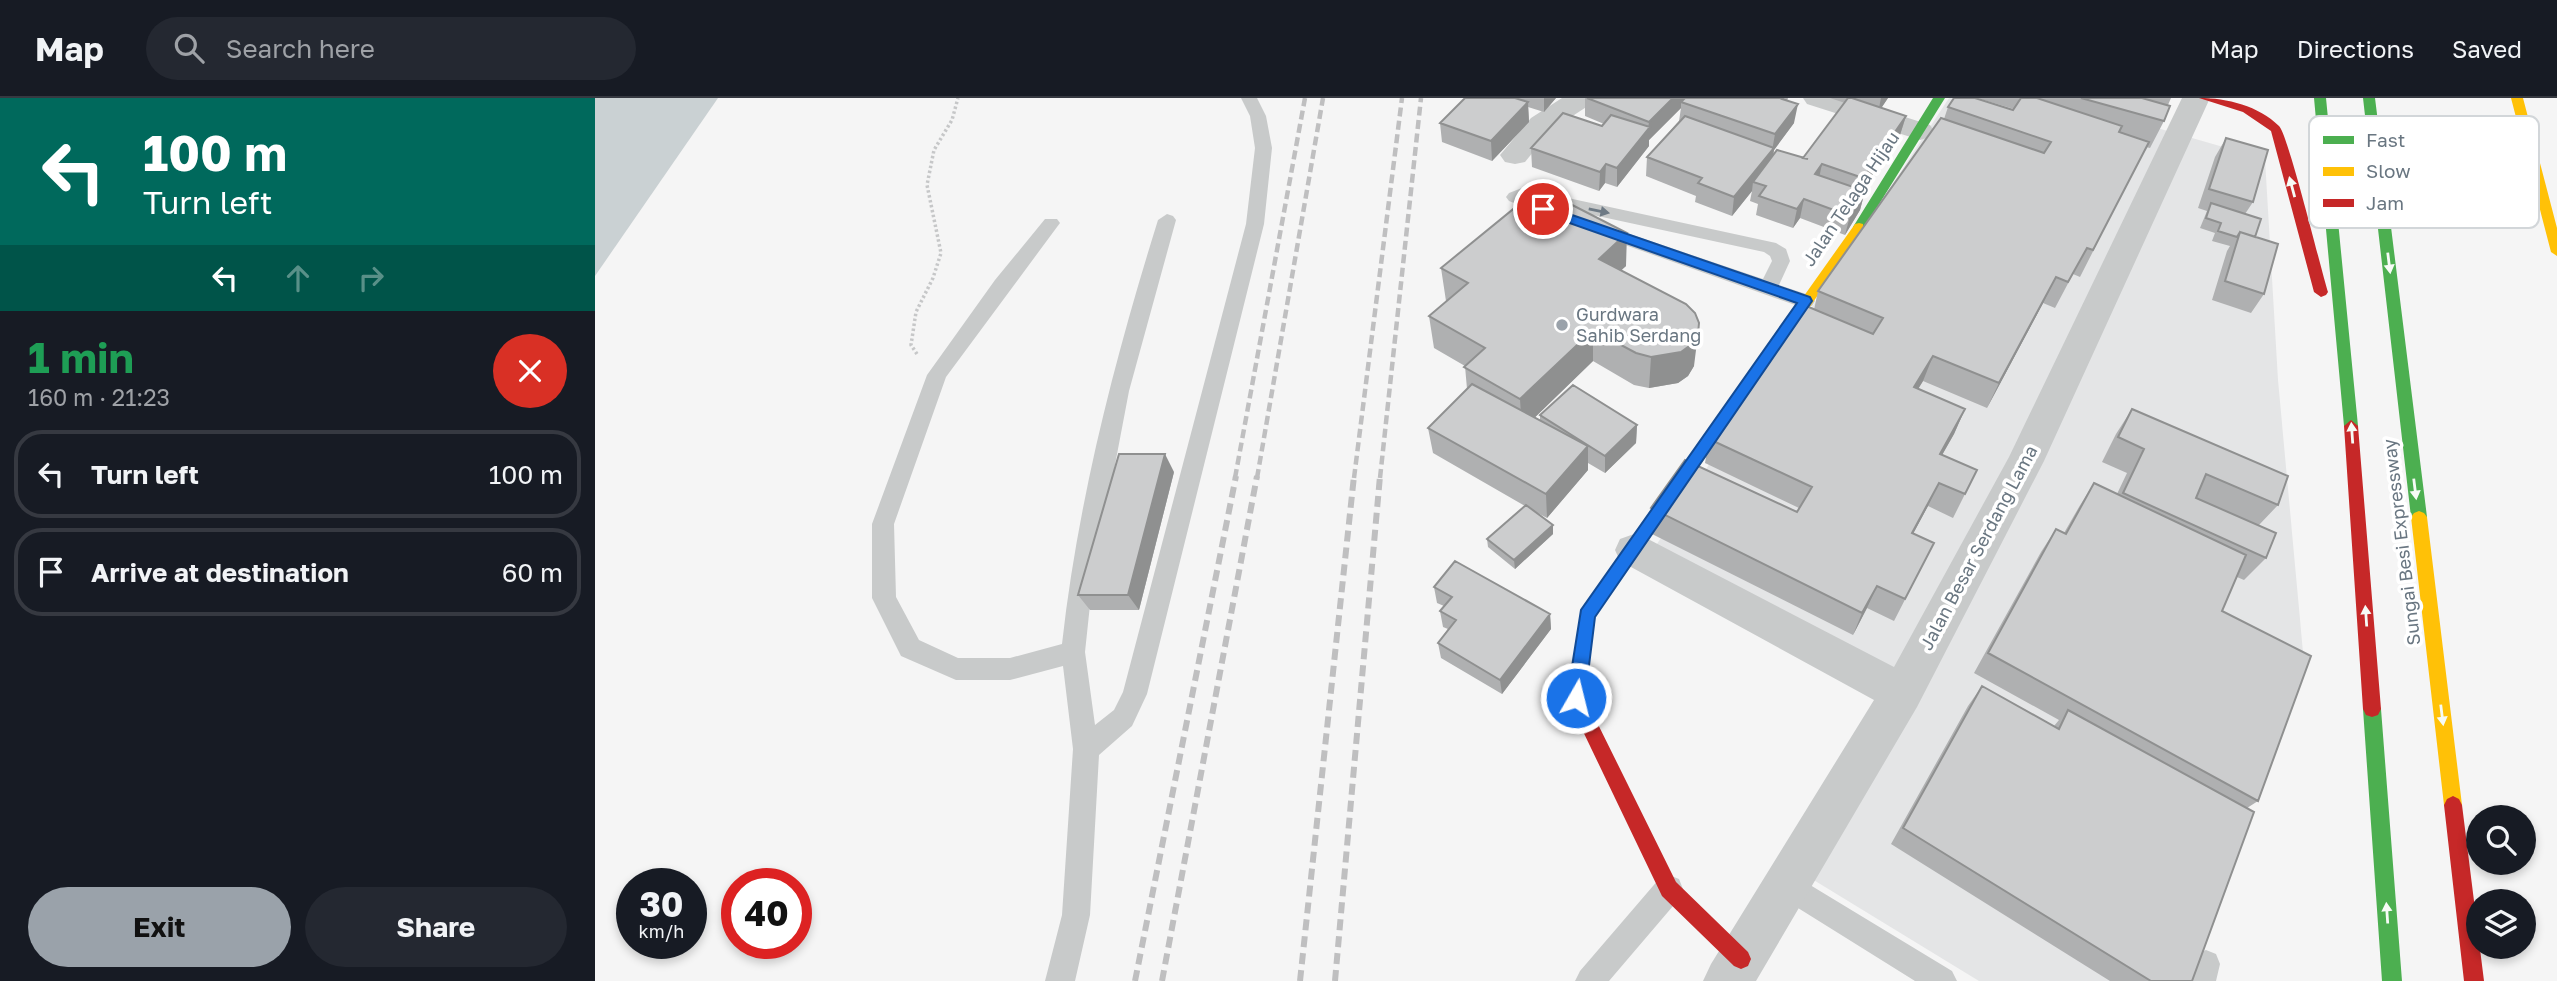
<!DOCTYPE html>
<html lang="en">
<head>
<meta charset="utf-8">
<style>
  :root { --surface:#171b24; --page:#242831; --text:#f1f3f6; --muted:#9ea1a6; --line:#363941; --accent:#9aa2aa }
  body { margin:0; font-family:"Golos Text",sans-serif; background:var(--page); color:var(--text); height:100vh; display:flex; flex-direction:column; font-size:26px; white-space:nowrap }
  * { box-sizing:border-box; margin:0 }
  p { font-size:23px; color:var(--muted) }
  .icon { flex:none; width:38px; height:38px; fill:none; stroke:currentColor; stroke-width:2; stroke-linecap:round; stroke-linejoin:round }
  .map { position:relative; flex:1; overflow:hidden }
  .panel { display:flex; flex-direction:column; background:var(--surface); width:595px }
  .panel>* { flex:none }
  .hud { background:#00695c; color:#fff; overflow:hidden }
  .fabs { position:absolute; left:1871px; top:707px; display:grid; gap:14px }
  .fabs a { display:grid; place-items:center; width:70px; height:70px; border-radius:50%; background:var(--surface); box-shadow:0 4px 10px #0003; font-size:35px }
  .speed { position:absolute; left:21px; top:770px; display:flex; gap:14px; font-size:35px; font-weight:700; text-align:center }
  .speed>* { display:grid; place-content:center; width:91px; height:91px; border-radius:50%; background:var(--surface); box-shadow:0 4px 10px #0003; line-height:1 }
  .speed small { font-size:18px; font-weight:400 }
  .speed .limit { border:10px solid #d22; background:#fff; color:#111 }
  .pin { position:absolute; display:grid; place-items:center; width:60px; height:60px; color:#fff; margin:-30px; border:4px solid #fff; border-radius:50%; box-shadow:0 2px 7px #0007 }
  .me { position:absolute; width:77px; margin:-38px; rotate:8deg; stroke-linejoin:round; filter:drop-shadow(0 0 5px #0008) }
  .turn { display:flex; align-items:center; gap:24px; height:147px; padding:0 28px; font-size:32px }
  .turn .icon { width:91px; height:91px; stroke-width:2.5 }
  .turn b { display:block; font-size:49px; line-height:60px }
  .lanes { display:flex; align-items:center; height:66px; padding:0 28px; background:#0003; justify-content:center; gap:35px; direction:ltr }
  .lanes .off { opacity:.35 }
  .round { display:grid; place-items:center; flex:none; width:74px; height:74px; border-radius:37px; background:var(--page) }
  .headline { display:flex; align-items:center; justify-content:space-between; height:119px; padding:0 28px }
  h1 { font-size:42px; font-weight:700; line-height:52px; color:#1e9e55 }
  .button { display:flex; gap:14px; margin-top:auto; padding:14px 28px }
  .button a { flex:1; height:80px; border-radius:42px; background:var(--accent); color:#111; font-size:28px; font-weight:700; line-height:80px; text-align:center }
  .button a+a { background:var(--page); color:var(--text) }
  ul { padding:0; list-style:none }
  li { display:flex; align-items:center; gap:21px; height:88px; margin:0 14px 10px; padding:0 14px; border:4px solid var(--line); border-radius:28px }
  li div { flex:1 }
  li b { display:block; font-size:26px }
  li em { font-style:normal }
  header { display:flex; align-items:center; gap:42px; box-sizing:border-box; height:98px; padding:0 35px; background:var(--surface); border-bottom:2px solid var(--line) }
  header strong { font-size:33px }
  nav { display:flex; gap:38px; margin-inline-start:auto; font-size:24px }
  .search { width:490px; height:63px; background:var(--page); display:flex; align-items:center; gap:18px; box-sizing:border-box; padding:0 24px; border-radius:38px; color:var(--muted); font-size:26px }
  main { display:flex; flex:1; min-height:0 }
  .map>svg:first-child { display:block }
</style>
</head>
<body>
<header>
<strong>Map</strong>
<div class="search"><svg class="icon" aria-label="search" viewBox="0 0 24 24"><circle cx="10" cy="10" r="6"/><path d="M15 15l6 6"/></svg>Search here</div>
<nav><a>Map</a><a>Directions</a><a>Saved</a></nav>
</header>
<main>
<section class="panel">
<div class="hud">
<div class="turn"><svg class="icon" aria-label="left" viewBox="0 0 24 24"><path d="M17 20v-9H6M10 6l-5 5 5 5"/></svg><div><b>100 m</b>Turn left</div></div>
<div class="lanes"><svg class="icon" aria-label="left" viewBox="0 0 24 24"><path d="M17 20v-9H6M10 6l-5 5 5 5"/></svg><svg class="icon off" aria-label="ahead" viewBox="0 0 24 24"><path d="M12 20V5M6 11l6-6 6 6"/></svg><svg class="icon off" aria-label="right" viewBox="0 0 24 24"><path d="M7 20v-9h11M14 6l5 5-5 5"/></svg></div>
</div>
<div class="headline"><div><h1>1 min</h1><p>160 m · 21:23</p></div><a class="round" style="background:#d93025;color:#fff"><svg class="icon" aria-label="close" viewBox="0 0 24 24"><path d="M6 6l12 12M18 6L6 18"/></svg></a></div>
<ul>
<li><svg class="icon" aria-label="left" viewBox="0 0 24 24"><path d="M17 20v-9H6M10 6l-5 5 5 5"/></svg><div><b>Turn left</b></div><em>100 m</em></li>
<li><svg class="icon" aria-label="arrive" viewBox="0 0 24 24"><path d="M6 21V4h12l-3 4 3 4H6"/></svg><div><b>Arrive at destination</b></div><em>60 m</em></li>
</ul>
<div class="button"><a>Exit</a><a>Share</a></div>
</section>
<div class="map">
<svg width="1962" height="883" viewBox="0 0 1962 883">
  <rect width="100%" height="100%" fill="#f5f5f5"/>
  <!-- built -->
  <path fill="#e4e5e6" d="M 1354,0 L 1458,0 L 1670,61 L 1683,282 L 1709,565 L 1587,883 L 1384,883 L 1217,781 L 1328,589 L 1060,449 Z"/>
  <!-- water -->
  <path fill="#cad1d3" d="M 0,0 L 123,0 L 0,178 Z"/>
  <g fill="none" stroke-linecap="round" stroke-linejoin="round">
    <!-- path -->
    <path stroke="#c6c7c8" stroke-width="3.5" stroke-dasharray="2.5 2.5" stroke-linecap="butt" d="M 322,256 L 316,247 L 321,214 L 338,180 L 346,155 L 332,87 L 339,52 L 357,22 L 363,0"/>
    <!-- lane -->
    <path fill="#c8caca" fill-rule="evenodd" d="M 646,0 L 662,0 L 671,18 L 677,50 L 669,126 L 552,596 L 537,628 L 504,657 L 495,817 L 480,883 L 450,883 L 467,817 L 478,651 L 468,568 L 415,582 L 361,582 L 306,558 L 277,500 L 277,426 L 332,277 L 400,182 L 450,121 L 462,121 L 465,125 L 462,129 L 351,279 L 299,426 L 301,499 L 324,542 L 363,560 L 415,560 L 467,546 C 483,402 520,260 563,122 L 572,116 L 578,118 L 581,122 L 534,293 L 497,488 L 490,554 L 500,627 L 519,612 L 528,594 L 651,126 L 660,50 L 655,18 Z
      M 927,90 L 1181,145 L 1191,151 L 1195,163 L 1184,187 L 1217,198 L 1220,203 L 1217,208 L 1203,208 L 999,136 L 996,132 L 999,128 L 1011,128 L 1168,181 L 1177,163 L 1175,158 L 1169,154 L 961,109 L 965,114 L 956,120 L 914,103 L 911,99 L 914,95 Z
      M 1192,773 L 1357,873 L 1362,883 L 1320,883 L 1182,797 L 1178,787 L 1182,777 Z
      M 1074,777 L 1084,781 L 1088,791 L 1084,801 L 1014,883 L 980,883 L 985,873 L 1064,781 Z
      M 1611,852 L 1621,856 L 1625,866 L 1621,883 L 1591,883 L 1601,856 Z"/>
    <!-- street -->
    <path fill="#c8caca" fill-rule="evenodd" d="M 967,0 L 1000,0 L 996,6 L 956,32 L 930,64 L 920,66 L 910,64 L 905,57 L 936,20 Z
      M 1208,0 L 1251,0 L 1335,27 L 1339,33 L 1335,39 L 1325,42 L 1212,6 Z
      M 1587,0 L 1615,0 L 1449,363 L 1322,609 L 1161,883 L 1108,883 L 1116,866 L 1279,602 L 1025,463 L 1020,452 L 1025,441 L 1039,436 L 1053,441 L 1299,569 L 1414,359 Z"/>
    <!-- fast -->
    <path fill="#4caf50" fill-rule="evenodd" d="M 1338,0 L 1350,0 L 1268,132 L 1260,132 L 1258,129 Z
      M 1719,0 L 1731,0 L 1763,328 L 1756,334 L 1749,328 Z
      M 1768,0 L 1780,0 L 1832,419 L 1829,423 L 1819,423 L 1816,419 Z
      M 1777,603 L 1783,605 L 1786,611 L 1807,883 L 1787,883 L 1768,611 L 1771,605 Z"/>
    <!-- slow -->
    <path fill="#ffc107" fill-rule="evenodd" d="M 1916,0 L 1928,0 L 1962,130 L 1962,158 L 1956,154 Z
      M 1264,125 L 1268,126 L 1268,132 L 1000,519 L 990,600 L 987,606 L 981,608 L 975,606 L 972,600 L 986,512 L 1260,126 Z
      M 1824,413 L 1829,415 L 1832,419 L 1867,707 L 1864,713 L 1858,716 L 1852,713 L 1849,707 L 1816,419 L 1819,415 Z"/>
    <!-- jam -->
    <path fill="#c62828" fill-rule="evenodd" d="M 1604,0 C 1632,0 1664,8 1684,28 C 1693,36 1726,172 1733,194 L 1731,197 L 1726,199 L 1719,194 L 1676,33 L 1648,14 Z
      M 1756,322 L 1763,328 L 1786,611 L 1783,617 L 1777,619 L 1771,617 L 1768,611 L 1749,328 Z
      M 981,592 L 987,594 L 1081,784 L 1153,854 L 1156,861 L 1153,868 L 1146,871 L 1139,868 L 1067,798 L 972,600 L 975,594 Z
      M 1858,698 L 1864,701 L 1867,707 L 1889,883 L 1869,883 L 1849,707 L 1852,701 Z"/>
    <!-- rail-far1 -->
    <path stroke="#bfbfc0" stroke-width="4.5" stroke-dasharray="9 4.5" stroke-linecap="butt" d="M 640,380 L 710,0
      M 662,380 L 728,0
      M 759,380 L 807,0
      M 785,380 L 826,0"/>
    <!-- rail -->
    <path stroke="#bfbfc0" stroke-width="6" stroke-dasharray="11 6" stroke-linecap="butt" d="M 540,883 L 641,378
      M 567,883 L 662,378
      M 705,883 L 759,378
      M 740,883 L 785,378"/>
  </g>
  <!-- wall -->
  <path fill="#afb0b1" d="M 870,0 L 961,0 L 949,14 L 933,9 L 934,24 L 897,63 L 847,44 L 845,25 Z
    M 990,0 L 1193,0 L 1192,3 L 1199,25 L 1179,52 L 1178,58 L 1208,60 L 1250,5 L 1235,0 L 1293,0 L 1286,10 L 1311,18 L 1305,37 L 1267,92 L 1270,93 L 1265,112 L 1250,137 L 1205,120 L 1198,130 L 1161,117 L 1163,106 L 1155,103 L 1157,93 L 1137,118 L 1100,104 L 1101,98 L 1051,78 L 1052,59 L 1084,23 L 1086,10 L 1054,42 L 1054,48 L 1022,89 L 1010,85 L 1004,93 L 937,69 L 936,50 L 1007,28 L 1009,26 L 990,18 Z
    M 1382,0 L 1576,0 L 1573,7 L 1569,23 L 1555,50 L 1551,49 L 1485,179 L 1478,176 L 1460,210 L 1448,205 L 1392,310 L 1328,283 L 1323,291 L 1370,311 L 1359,336 L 1347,357 L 1382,372 L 1358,420 L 1333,408 L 1318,436 L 1339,445 L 1299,523 L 1272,510 L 1258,537 L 1053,434 L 1056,410 L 1202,414 L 1204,410 L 1110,365 L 1114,341 L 1219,212 L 1223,193 L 1349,21 L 1353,9 L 1418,12 L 1419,11 Z
    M 1631,40 L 1658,104 L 1650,116 L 1660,139 L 1669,196 L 1656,215 L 1617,202 L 1632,153 L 1635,148 L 1617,143 L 1620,135 L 1605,130 L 1612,113 L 1603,110 L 1620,59 Z
    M 1031,168 L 1026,172 L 1099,268 L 1093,278 L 1083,285 L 1054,290 L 1039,287 L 998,263 L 940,319 L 945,322 L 945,317 L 1042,327 L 1041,345 L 1010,375 L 993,365 L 993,372 L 952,420 L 937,412 L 958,427 L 958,436 L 920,471 L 893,449 L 892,441 L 930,408 L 838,355 L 833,330 L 872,291 L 870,268 L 839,250 L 834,218 L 852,203 L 851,203 L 846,170 Z
    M 1537,311 L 1683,407 L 1664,427 L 1671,460 L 1649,482 L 1642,479 L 1627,513 L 1663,703 L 1652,710 L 1597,883 L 1515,883 L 1296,746 L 1373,608 L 1387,588 L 1459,628 L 1464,622 L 1379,575 L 1446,454 L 1461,431 L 1469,435 L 1484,409 L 1499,385 L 1522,396 L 1532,375 L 1507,364 L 1521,336 Z
    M 579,374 L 544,512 L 495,512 L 483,497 Z
    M 839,489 L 955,516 L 956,531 L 907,596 L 846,560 L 843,545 L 853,531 L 848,529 L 845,513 L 849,508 L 842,505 Z"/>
  <!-- shaded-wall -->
  <path fill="#8f9090" d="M 949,0 L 961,0 L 949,14 Z
    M 1078,0 L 1095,0 L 1086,4 L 1086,10 L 1054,42 L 1054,48 L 1022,89 L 1022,70 L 1053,31 L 1054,24 Z
    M 1286,0 L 1293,0 L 1283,15 Z
    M 933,4 L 934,24 L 897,63 L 896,43 Z
    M 1203,6 L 1199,25 L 1179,52 L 1176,69 L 1158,84 L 1157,93 L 1137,118 L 1139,99 L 1177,53 L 1180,36 Z
    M 1311,18 L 1305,37 L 1262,99 L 1268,80 Z
    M 1011,66 L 1010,85 L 1004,93 L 1005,74 Z
    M 1227,66 L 1223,85 L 1220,76 Z
    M 1270,93 L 1265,112 L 1250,137 L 1255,118 Z
    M 1209,101 L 1205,120 L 1198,130 L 1202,111 Z
    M 1032,135 L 1031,168 L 1004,193 L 1004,161 Z
    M 1461,179 L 1448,205 L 1392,310 L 1404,285 Z
    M 998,232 L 998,263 L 927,332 L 925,301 Z
    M 1103,236 L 1099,268 L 1093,278 L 1083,285 L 1054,290 L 1056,259 Z
    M 1338,258 L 1328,283 L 1309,314 L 1319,289 Z
    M 1370,311 L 1359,336 L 1334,380 L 1345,356 Z
    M 1042,327 L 1041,345 L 1010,375 L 1010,358 Z
    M 993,348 L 993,372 L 952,420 L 951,396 Z
    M 570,356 L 579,374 L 544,512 L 533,497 Z
    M 1344,385 L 1333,408 L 1306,458 L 1317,435 Z
    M 958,427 L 958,436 L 920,471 L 919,462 Z
    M 1282,488 L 1272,510 L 1258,537 L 1267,515 Z
    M 955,516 L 956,531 L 907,596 L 905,582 Z"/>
  <!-- building -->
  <path fill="#cccdce" stroke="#8f9090" stroke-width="2" d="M 870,0 L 920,0 L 933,4 L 896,43 L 845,25 Z
    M 992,0 L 1078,0 L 1054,24 Z
    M 1090,0 L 1188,0 L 1187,1 L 1203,6 L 1180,36 L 1086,4 Z
    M 1253,0 L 1257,0 L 1311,18 L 1268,80 L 1227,66 L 1220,76 L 1270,93 L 1255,118 L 1209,101 L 1202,111 L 1164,98 L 1171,88 L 1158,84 L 1182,52 L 1213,61 L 1208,60 Z
    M 1359,0 L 1380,0 L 1418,12 L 1426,0 L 1442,0 L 1527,28 L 1524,34 L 1554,44 L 1498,152 L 1492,150 L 1473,184 L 1461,179 L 1404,285 L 1338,258 L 1319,289 L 1370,311 L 1345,356 L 1382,372 L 1370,396 L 1344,385 L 1317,435 L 1339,445 L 1310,501 L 1282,488 L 1267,515 L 1056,410 L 1090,362 L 1202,414 L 1217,389 L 1114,341 L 1209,207 L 1278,236 L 1288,220 L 1223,193 L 1346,20 L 1449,55 L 1456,44 L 1353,9 Z
    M 1486,0 L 1547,0 L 1575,8 L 1569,23 Z
    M 968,15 L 1007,28 L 1016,17 L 1055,29 L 1022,70 L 1011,66 L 1005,74 L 936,50 Z
    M 1090,18 L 1179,50 L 1139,99 L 1103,85 L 1107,80 L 1052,59 Z
    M 1631,40 L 1673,52 L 1658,104 L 1614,91 Z
    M 944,90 L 1032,135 L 1004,161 L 1091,206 L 1100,215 L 1104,225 L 1103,236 L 1097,246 L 1086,254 L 1056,259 L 1041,255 L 998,232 L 925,301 L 869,269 L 890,250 L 834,218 L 873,185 L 846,170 Z
    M 1616,105 L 1666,121 L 1660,139 L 1645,134 L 1642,139 L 1623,133 L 1626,125 L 1611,120 Z
    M 1645,134 L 1683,146 L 1669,196 L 1630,183 Z
    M 877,286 L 993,348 L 951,396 L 833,330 Z
    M 978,287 L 1042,327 L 1010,358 L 945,317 Z
    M 1537,311 L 1693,378 L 1683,407 L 1611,376 L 1601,400 L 1681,435 L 1671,460 L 1528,395 L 1549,351 L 1523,339 Z
    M 524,356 L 570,356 L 533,497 L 483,497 Z
    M 1499,385 L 1651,457 L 1627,513 L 1716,558 L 1663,703 L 1393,555 L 1461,431 L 1471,436 Z
    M 931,407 L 958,427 L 919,462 L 892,441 Z
    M 860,463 L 955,516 L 905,582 L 843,545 L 861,522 L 845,513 L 857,499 L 839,489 Z
    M 1387,588 L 1464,631 L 1473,612 L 1659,714 L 1597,883 L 1556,883 L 1308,730 Z"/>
  <!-- one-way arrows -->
  <defs><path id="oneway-solid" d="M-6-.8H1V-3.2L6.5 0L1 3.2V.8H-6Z" transform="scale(1.75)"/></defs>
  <g fill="#f6fbf6">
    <use href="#oneway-solid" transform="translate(1697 89) rotate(-105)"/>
    <use href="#oneway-solid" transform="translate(1794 165) rotate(83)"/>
    <use href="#oneway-solid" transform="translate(1757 335) rotate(-94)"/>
    <use href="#oneway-solid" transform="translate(1820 391) rotate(83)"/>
    <use href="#oneway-solid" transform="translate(1771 518) rotate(-94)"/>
    <use href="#oneway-solid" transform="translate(1847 617) rotate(83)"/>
    <use href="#oneway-solid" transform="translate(1792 815) rotate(-94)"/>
  </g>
  <use fill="#6e7a85" href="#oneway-solid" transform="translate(1004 113) rotate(12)"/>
  <!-- route -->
  <path fill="#1a73e8" stroke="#114b97" stroke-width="2" d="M 948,107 L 1215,199 L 1217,203 L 1000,519 L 990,600 L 987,605 L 981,608 L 975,605 L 972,600 L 986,512 L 1202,205 L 943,114 L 941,111 Z"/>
  <!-- markers -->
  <circle fill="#9aa2aa" stroke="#fff" stroke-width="2.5" cx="967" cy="227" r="7"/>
  <g text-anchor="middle" stroke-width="7" stroke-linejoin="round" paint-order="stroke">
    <!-- street labels -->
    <g font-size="18" fill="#697681" stroke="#fff">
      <text transform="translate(1256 101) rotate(-56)" y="6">Jalan Telaga Hijau</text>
      <text transform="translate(1807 444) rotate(-97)" y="6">Sungai Besi Expressway</text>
      <text transform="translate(1384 450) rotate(-62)" y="6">Jalan Besar Serdang Lama</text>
    </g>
    <!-- poi labels -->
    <g font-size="18" fill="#697681" stroke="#fff" text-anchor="start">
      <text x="981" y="223">Gurdwara<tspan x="981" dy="21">Sahib Serdang</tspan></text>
    </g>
  </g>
  <!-- legend -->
  <rect x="1714" y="18" width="230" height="112" rx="10" fill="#fff" stroke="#d2d6d9" stroke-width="2"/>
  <rect x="1728" y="38" width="31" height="8" fill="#4caf50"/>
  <rect x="1728" y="69" width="31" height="9" fill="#ffc107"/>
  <rect x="1728" y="101" width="31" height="8" fill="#c62828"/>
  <g font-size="19" fill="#697681">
    <text x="1771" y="49">Fast</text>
    <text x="1771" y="80">Slow</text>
    <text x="1771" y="112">Jam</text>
  </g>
</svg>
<div class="fabs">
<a><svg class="icon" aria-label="search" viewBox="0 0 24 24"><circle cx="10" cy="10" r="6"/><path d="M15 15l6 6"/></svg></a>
<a><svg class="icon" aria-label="layers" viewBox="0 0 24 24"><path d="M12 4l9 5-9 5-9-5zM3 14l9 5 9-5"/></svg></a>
</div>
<div class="speed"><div>30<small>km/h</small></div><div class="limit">40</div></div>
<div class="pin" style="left:948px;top:111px;background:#d93025"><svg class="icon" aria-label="arrive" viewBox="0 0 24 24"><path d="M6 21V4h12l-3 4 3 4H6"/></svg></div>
<svg class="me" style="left:981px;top:600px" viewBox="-20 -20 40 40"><circle r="17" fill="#1a73e8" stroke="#fff" stroke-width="3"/><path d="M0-11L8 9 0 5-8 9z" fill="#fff"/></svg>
</div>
</main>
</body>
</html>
